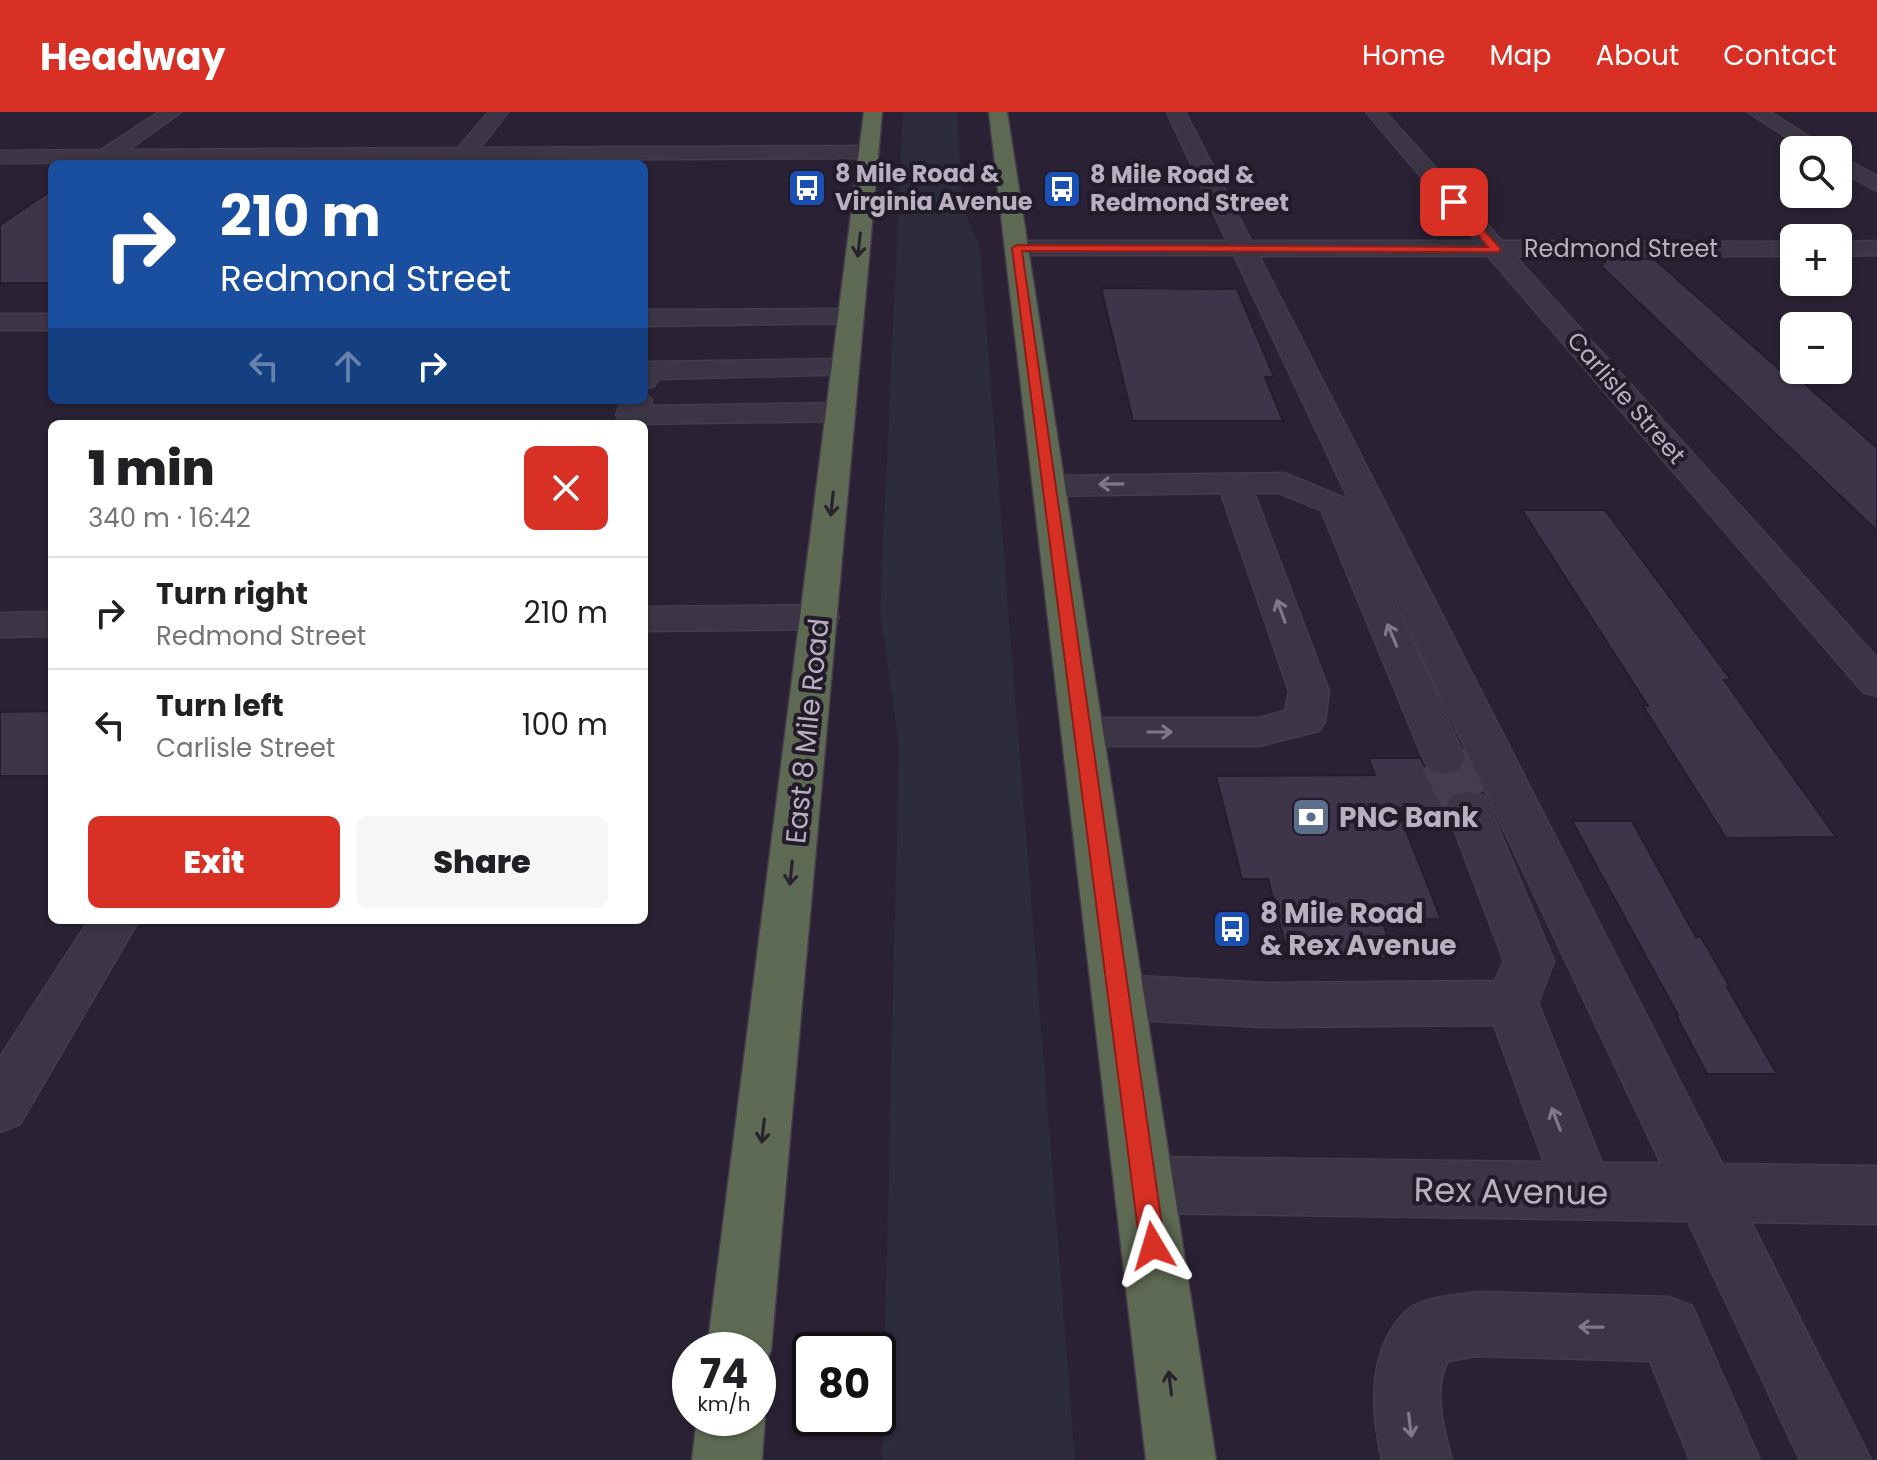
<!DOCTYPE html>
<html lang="en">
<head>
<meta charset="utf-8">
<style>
  :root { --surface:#fff; --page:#f6f6f6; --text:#202124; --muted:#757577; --line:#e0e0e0; --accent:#d93025 }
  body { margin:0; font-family:Poppins,sans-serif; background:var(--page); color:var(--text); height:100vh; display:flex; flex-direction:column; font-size:30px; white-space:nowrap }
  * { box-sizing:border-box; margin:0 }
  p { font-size:26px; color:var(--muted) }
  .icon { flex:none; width:44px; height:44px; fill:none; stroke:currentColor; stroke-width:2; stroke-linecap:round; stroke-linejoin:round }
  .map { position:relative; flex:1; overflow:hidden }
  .sheet { position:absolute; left:48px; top:308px; width:600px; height:504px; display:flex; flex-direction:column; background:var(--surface); border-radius:12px; box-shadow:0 2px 6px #0004 }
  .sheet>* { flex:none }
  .hud { position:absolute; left:48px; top:48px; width:600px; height:244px; border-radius:12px; box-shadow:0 2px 6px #0004; background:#1a4fa0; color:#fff; overflow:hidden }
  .tools { position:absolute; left:1780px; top:24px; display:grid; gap:16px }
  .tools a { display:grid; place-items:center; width:72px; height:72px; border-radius:12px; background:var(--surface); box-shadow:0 2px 6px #0004; font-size:40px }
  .speed { position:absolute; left:672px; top:1220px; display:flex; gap:16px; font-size:40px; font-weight:700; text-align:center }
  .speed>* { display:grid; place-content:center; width:104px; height:104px; border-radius:50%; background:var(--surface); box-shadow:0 2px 6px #0004; line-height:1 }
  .speed small { font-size:20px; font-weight:400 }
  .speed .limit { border:4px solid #111; border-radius:12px; background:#fff; color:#111 }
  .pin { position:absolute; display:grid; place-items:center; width:68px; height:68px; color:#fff; margin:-34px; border-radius:16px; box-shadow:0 4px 12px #0006 }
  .me { position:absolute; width:88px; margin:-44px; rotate:353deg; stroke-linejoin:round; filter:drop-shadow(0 0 6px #0008) }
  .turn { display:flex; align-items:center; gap:28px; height:168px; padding:0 40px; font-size:36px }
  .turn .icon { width:104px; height:104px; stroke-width:2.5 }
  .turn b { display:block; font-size:56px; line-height:68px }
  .lanes { display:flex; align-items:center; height:76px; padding:0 40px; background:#0003; justify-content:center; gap:40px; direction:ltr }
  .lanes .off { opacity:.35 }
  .round { display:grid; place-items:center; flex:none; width:84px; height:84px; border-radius:12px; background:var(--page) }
  .head { display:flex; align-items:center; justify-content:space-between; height:136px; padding:0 40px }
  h1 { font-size:48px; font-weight:800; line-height:60px }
  .action { display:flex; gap:16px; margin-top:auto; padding:16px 40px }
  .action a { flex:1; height:92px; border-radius:12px; background:var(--accent); color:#fff; font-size:32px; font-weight:800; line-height:92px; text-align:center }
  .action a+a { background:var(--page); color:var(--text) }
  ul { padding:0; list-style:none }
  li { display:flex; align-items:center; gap:24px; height:112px; padding:0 40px; border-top:2px solid var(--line) }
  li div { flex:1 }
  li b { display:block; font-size:30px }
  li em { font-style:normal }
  header { display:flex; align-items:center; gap:48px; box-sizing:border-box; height:112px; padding:0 40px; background:var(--accent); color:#fff }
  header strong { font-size:38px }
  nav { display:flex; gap:44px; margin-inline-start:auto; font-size:28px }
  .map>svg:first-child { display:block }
</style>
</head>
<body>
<header>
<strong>Headway</strong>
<nav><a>Home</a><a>Map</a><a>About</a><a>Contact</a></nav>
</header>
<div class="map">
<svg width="1877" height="1348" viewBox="0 0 1877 1348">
  <rect width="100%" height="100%" fill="#2a2234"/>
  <!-- green -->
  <path fill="#2d2c3d" d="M 903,0 L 957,0 L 962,92 L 980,137 L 1075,1348 L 882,1348 L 899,634 L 880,499 Z"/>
  <!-- building -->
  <path fill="#3f354a" stroke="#241d2b" stroke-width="2" d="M 52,78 L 52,171 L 0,171 L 0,113 Z
    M 1607,147 L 1654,147 L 1787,264 L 1796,264 L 1877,336 L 1877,419 L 1601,154 Z
    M 1101,176 L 1237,177 L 1274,265 L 1265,265 L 1283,309 L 1133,309 Z
    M 1522,398 L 1605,398 L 1731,568 L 1724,568 L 1836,725 L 1726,726 L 1643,594 L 1648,594 Z
    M 52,599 L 52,664 L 0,664 L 0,600 Z
    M 1368,646 L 1420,646 L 1428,660 L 1445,664 L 1461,659 L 1470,677 L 1451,681 L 1443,696 L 1397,696 L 1441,807 L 1382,808 L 1394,846 L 1289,847 L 1268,767 L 1242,767 L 1216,664 L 1375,663 Z
    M 1572,709 L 1632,709 L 1696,825 L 1701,825 L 1730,875 L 1727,875 L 1777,962 L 1707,962 L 1676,903 L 1678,903 Z"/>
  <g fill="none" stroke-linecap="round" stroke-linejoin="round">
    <!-- minor-tunnel -->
    <path stroke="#463e50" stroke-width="47" stroke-dasharray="47 23" stroke-linecap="butt" d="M 1444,646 L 1468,696"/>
    <defs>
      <path id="minor" d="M 159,0 L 181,0 L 128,38 L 458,36 L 489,0 L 508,0 L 480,36 L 869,34 L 879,40 L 869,46 L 0,51 L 0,39 L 101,38 Z
        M 1167,0 L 1185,0 L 1251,129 L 1476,129 L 1366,0 L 1385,0 L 1502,129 L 1794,130 L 1794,144 L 1515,144 L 1877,546 L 1877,584 L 1863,580 L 1488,144 L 1259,144 L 1722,1052 L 1877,1054 L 1877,1112 L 1751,1110 L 1871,1348 L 1800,1348 L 1688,1109 L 1145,1101 L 1124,1093 L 1116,1073 L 1124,1053 L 1145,1045 L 1544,1050 L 1494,913 L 1264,915 L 1119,907 L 1101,901 L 1093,885 L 1101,869 L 1119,863 L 1264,871 L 1495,869 L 1504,849 L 1446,696 L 1452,684 L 1468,680 L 1484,684 L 1490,696 L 1554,849 L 1538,891 L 1602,1051 L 1661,1051 L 1371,436 L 1465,646 L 1459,657 L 1444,661 L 1429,657 L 1423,646 L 1321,398 L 1279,381 L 1254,381 L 1329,579 L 1325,609 L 1319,619 L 1259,634 L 1082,634 L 1067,630 L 1061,620 L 1067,610 L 1082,606 L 1259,606 L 1285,599 L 1289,579 L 1221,381 L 1049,384 L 1037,381 L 1033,374 L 1037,367 L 1049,364 L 1284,361 L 1349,388 L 1234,143 L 1017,143 L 1009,141 L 1005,136 L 1009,131 L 1017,129 L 1227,129 Z
        M 1748,0 L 1770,0 L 1830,38 L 1806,38 Z
        M 1838,43 L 1877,64 L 1877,79 L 1838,58 Z
        M 1877,129 L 1877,143 L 1838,144 L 1838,130 Z
        M 851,197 L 860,199 L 864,205 L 860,211 L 644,214 L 644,198 Z
        M 0,202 L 52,202 L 52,218 L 0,218 Z
        M 846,247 L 856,250 L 860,256 L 856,262 L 659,267 L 654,274 L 644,277 L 644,251 L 647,250 Z
        M 644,281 L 652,288 L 650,294 L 841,291 L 852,294 L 856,300 L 852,306 L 841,309 L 635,312 L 620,309 L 616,303 L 622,288 L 644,288 Z
        M 820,493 L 833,497 L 839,505 L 833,513 L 820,517 L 644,519 L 644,495 Z
        M 52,500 L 52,524 L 0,525 L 0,501 Z
        M 89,808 L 139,808 L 20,1012 L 0,1020 L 0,945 Z
        M 1477,1180 L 1669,1185 L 1692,1194 L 1760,1348 L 1690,1348 L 1650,1249 L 1477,1244 L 1448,1249 C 1432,1277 1444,1319 1452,1348 L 1382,1348 C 1371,1300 1367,1239 1405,1200 C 1421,1184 1456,1184 1477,1180 Z"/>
      <path id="highway" d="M 864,0 L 882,0 L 771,1238 L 762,1261 L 758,1263 L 758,1238 L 707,1238 Z
        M 989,0 L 1007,0 L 1216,1348 L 1146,1348 Z
        M 758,1290 L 765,1306 L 762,1348 L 692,1348 L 697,1306 L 758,1306 Z"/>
    </defs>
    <!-- minor casing -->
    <use href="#minor" stroke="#433c4b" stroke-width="3"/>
    <!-- highway casing -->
    <use href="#highway" stroke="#453d4c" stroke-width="3"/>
    <!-- minor -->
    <use href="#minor" fill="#3c3545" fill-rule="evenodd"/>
    <!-- highway -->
    <use href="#highway" fill="#5e6a53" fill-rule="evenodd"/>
  </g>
  <!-- one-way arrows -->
  <defs><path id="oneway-shaft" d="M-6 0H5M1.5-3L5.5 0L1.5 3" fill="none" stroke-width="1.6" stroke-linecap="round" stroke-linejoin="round" transform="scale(2)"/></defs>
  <g stroke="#28232d">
    <use href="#oneway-shaft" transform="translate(859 133) rotate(96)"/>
    <use href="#oneway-shaft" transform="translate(832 392) rotate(96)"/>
    <use href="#oneway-shaft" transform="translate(791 761) rotate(96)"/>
    <use href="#oneway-shaft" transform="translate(763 1019) rotate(96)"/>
    <use href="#oneway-shaft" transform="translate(1170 1271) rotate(-97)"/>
  </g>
  <g stroke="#807889">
    <use href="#oneway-shaft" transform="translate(1111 372) rotate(179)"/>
    <use href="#oneway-shaft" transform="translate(1281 499) rotate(-110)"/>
    <use href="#oneway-shaft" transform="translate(1392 523) rotate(-113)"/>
    <use href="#oneway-shaft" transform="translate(1160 620)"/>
    <use href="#oneway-shaft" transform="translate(1556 1007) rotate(-111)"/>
    <use href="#oneway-shaft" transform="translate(1591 1215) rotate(-179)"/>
    <use href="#oneway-shaft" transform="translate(1410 1313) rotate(83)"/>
  </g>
  <!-- route -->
  <path fill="#d93025" stroke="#8d1f18" stroke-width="2" d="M 1451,88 L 1457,88 L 1500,136 L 1500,140 L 1022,139 L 1165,1134 L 1162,1143 L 1153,1147 L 1144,1143 L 1140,1134 L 1012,136 L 1017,133 L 1488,135 L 1451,92 Z"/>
  <!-- icons -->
  <defs>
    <symbol id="bus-square" viewBox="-11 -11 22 22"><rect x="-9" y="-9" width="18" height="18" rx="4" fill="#1a4fb4" stroke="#221b29"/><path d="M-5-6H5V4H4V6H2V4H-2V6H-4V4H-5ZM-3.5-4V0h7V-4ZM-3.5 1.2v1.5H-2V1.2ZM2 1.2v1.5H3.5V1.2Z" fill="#fff"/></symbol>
    <symbol id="bank-square" viewBox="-11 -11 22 22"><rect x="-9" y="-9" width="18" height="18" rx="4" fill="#5c6f8a" stroke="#221b29"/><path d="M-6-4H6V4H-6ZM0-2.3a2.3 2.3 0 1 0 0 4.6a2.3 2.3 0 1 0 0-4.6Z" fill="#fff"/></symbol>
  </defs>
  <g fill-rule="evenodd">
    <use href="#bus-square" x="785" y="54" width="44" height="44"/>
    <use href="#bus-square" x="1040" y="55" width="44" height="44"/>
    <use href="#bank-square" x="1289" y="683" width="44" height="44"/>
    <use href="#bus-square" x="1210" y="795" width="44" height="44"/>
  </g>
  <g text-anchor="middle" stroke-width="8" stroke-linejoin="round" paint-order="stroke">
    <!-- far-poi labels -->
    <g font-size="24" font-weight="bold" fill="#b8afc1" stroke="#221b29" text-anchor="start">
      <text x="835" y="70">8 Mile Road &amp;<tspan x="835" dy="28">Virginia Avenue</tspan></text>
      <text x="1090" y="71">8 Mile Road &amp;<tspan x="1090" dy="28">Redmond Street</tspan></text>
    </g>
    <!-- far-street labels -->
    <g font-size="24" fill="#b8afc1" stroke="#221b29">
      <text x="1621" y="145">Redmond Street</text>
      <text transform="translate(1626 286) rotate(49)" y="8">Carlisle Street</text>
    </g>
    <!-- street labels -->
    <g font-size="28" fill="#b8afc1" stroke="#221b29">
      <text transform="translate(807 619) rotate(-84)" y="10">East 8 Mile Road</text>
    </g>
    <!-- poi labels -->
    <g font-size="28" font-weight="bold" fill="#b8afc1" stroke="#221b29" text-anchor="start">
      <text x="1339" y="715">PNC Bank</text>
      <text x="1260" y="811">8 Mile Road<tspan x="1260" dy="32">&amp; Rex Avenue</tspan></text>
    </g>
    <!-- near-street labels -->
    <g font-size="34" fill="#b8afc1" stroke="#221b29">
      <text transform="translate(1511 1079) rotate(1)" y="12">Rex Avenue</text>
    </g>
  </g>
</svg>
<div class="tools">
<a><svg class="icon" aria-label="search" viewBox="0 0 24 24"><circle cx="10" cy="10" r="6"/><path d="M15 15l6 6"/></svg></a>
<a>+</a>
<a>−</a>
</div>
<div class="speed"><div>74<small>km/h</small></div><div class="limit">80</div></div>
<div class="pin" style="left:1454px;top:90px;background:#d93025"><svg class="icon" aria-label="arrive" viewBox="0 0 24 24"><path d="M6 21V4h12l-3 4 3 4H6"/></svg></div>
<svg class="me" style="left:1153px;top:1134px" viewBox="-20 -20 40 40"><path d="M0-17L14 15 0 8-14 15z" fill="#d93025" stroke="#fff" stroke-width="4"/></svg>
<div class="hud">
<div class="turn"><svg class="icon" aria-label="right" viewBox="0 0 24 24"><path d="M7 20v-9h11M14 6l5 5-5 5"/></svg><div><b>210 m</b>Redmond Street</div></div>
<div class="lanes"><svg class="icon off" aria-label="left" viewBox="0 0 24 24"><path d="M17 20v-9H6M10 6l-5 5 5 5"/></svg><svg class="icon off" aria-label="ahead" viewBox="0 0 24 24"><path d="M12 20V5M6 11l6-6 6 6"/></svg><svg class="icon" aria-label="right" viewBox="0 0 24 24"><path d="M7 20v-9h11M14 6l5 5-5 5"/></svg></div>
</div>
<section class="sheet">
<div class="head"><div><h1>1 min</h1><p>340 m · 16:42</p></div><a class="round" style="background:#d93025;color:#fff"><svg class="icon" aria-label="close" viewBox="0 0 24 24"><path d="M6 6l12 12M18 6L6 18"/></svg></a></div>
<ul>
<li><svg class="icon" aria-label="right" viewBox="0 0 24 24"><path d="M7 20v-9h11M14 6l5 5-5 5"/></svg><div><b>Turn right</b><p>Redmond Street</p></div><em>210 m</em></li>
<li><svg class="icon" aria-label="left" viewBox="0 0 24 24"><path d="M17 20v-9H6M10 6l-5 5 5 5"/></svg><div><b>Turn left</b><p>Carlisle Street</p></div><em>100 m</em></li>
</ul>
<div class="action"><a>Exit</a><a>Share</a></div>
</section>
</div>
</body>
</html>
